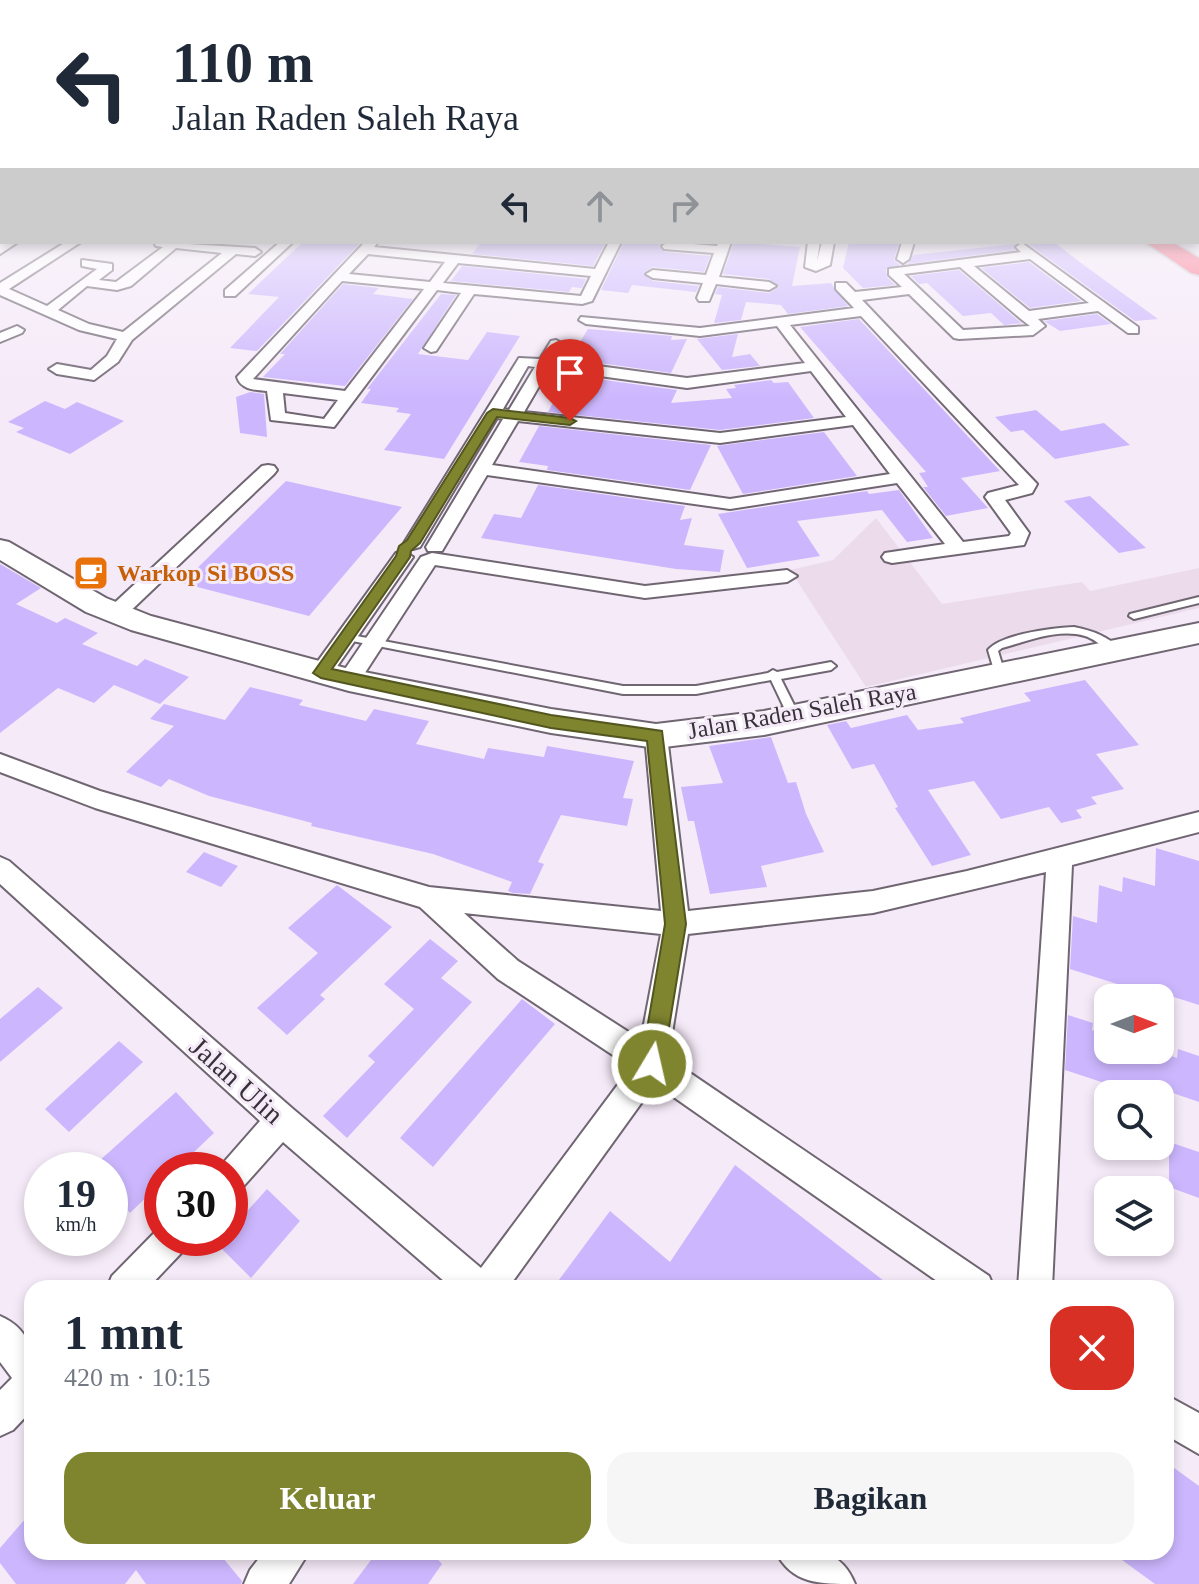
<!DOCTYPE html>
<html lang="id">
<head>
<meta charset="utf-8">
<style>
  :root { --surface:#fff; --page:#f6f6f7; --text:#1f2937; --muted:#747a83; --accent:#7f842f }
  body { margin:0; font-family:"Times New Roman",serif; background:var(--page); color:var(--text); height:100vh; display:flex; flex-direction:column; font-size:30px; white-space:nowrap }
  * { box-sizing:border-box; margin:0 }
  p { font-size:26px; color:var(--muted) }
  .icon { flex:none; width:44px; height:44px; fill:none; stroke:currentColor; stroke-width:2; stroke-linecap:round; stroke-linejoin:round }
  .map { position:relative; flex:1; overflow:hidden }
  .side { position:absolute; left:24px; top:1280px; width:1150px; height:280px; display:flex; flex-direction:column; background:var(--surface); border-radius:24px; box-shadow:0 4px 12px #0003 }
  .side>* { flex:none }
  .banner { position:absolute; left:0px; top:0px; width:1200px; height:244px; box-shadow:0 4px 12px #0003; background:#fff; color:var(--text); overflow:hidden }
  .needle { width:52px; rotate:90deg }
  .tools { position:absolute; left:1094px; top:984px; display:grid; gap:16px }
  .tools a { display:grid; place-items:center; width:80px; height:80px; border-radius:16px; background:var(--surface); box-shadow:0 4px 12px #0003; font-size:40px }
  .speed { position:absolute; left:24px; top:1152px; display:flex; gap:16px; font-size:40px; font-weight:700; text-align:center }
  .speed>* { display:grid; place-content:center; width:104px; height:104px; border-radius:50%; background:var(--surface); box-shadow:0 4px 12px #0003; line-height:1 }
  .speed small { font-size:20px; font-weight:400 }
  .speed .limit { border:12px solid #d22; background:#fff; color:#111 }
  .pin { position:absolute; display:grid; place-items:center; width:68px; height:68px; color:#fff; margin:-82px -34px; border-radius:50% 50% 50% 0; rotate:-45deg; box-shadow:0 0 8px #0007 }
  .pin .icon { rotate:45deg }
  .me { position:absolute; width:88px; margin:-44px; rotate:9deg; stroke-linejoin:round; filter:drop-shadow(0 0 6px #0008) }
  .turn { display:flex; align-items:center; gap:28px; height:168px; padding:0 40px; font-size:36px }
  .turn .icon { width:104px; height:104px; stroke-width:2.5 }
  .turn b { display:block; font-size:56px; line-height:68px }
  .lanes { display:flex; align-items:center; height:76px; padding:0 40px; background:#0003; justify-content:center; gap:40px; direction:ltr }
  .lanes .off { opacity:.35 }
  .round { display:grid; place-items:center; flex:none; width:84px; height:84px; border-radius:24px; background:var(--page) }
  .overview { display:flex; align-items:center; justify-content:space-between; height:136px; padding:0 40px }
  h1 { font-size:48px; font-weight:700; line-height:60px }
  .button { display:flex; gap:16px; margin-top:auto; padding:16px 40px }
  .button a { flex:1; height:92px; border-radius:24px; background:var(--accent); color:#fff; font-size:32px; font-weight:700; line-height:92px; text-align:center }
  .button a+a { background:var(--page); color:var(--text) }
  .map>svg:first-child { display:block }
</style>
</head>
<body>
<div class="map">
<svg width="1199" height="1584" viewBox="0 0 1199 1584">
  <rect width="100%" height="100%" fill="#f5eaf8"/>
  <!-- commercial -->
  <path fill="#ecdbeb" d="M 876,518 L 942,604 L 1082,582 L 1090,591 L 1199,568 L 1199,608 L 866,687 L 790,570 L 833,560 Z"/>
  <!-- building -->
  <path fill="#ccb7fe" d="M 303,242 L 361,242 L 257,351 L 230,348 L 279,297 L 248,294 Z
    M 481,242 L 606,242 L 593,266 L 472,254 Z
    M 624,242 L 663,242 L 659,245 L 664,252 L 710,256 L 704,272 L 653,267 L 643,273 L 653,281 L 699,286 L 696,292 L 632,285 L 628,293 L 601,290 Z
    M 734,242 L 800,247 L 792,286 L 831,283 L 848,306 L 788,314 L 781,305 L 746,302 L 741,320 L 714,323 L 722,295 L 715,294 L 718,287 L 769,293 L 779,287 L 769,279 L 723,274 Z
    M 849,242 L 899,242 L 894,260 L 900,265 L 886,269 L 887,277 L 895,285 L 863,288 L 843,268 Z
    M 1054,242 L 1081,263 L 1158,319 L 1135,321 L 1027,243 Z
    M 1015,244 L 1015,250 L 908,264 L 913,255 Z
    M 1029,262 L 1081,301 L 1030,308 L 981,268 Z
    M 462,266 L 586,279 L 582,288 L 572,287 L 569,292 L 451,281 Z
    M 959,270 L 1019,321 L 1022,323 L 1004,325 L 991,313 L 963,316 L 927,283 L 919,284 L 911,276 Z
    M 343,284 L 379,288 L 373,294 L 413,299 L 345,386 L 263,377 L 285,354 L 280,354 Z
    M 441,294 L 456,295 L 418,354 L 468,360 L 487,332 L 520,336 L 444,459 L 384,450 L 411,414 L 396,412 L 399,408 L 361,403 L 371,389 L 367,389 Z
    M 1097,314 L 1111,324 L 1060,331 L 1044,321 Z
    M 859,319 L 1000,471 L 961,478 L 988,508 L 946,516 L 923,487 L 928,487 L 919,473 L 926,472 L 800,327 Z
    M 588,329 L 672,336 L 671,340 L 687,339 L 671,373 L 578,360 L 581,355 L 573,354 Z
    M 738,334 L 732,357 L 750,354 L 760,366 L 722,370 L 697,339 Z
    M 568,375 L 677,390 L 671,403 L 732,398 L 726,389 L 736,388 L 734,385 L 771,380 L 774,383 L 788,382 L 814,418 L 720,430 L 548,412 Z
    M 250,392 L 264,394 L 267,437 L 240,433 L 236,397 Z
    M 45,401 L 65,409 L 77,402 L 124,421 L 70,454 L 16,432 L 24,428 L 8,422 Z
    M 1036,410 L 1061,431 L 1104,423 L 1130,445 L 1055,459 L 1023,430 L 1011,432 L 995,417 Z
    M 539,426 L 711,445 L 690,490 L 547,470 L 548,466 L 519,462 Z
    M 824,432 L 857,476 L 743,494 L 717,446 Z
    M 286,481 L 402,507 L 309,616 L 182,583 Z
    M 538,485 L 685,506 L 680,520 L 692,518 L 684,545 L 724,550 L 720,572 L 676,569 L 481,538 L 494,514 L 521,518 Z
    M 899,490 L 933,538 L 907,542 L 882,510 L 797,521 L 820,556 L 747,568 L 718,514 L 867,491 L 869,494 Z
    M 1090,496 L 1146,548 L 1119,553 L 1064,501 Z
    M 0,564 L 41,588 L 16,604 L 57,623 L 65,618 L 98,633 L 82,644 L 137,666 L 145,659 L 189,677 L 160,704 L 114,685 L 94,703 L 58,688 L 0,733 Z
    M 1085,680 L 1139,745 L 1096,754 L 1124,789 L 1091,797 L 1097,804 L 1076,810 L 1082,818 L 1061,823 L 1049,807 L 1001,819 L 974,781 L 928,790 L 971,855 L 932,866 L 895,808 L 898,807 L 874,764 L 852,769 L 827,725 L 846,721 L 851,728 L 907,715 L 918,730 L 964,723 L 960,718 L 1031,701 L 1024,693 Z
    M 250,687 L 303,700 L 299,705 L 366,721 L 374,709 L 429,721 L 416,744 L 484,759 L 488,748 L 544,757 L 547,746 L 634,761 L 623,798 L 633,799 L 627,826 L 561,815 L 538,862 L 544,864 L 530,894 L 513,893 L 508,891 L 512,882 L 433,854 L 311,826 L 312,823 L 209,796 L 169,779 L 161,787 L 126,772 L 174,726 L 150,719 L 164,704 L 225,720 Z
    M 771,737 L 788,783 L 796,782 L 806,814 L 824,852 L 761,866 L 767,887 L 710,894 L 694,821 L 688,821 L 681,787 L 723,783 L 709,746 Z
    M 1156,848 L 1199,861 L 1199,1005 L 1158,992 L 1158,997 L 1070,969 L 1073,916 L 1097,923 L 1099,885 L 1122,892 L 1123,877 L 1155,886 Z
    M 204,852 L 238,866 L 221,887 L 186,872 Z
    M 337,885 L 392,927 L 320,995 L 325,999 L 287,1035 L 257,1008 L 318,953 L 288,928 Z
    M 430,939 L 458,961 L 441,978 L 472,1002 L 347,1138 L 323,1116 L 375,1062 L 368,1056 L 414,1009 L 384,984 Z
    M 38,987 L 63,1008 L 0,1062 L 0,1019 Z
    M 522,999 L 555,1024 L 433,1167 L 400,1138 Z
    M 1068,1015 L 1093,1023 L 1092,1030 L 1108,1035 L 1108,1050 L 1154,1050 L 1177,1058 L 1178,1049 L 1199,1056 L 1199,1102 L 1164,1090 L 1164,1094 L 1138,1094 L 1065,1070 Z
    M 119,1041 L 143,1062 L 69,1132 L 45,1109 Z
    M 176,1092 L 214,1133 L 175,1170 L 162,1170 L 162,1182 L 130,1213 L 110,1189 L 110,1170 L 89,1170 Z
    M 1169,1142 L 1199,1152 L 1199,1198 L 1169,1187 Z
    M 735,1165 L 893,1288 L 553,1288 L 610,1211 L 670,1262 Z
    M 267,1189 L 300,1221 L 251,1278 L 217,1244 L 222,1238 L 230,1238 L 230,1230 Z
    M 1166,1462 L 1199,1486 L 1199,1584 L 1155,1584 L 1111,1552 L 1166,1552 Z
    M 32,1511 L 32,1552 L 218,1552 L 242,1581 L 241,1584 L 146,1584 L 136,1570 L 125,1584 L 16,1584 L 0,1563 L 0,1548 Z
    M 377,1552 L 431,1552 L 442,1564 L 428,1584 L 353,1584 Z"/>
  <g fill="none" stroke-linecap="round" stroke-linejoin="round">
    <defs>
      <path id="service" d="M 1199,597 L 1199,603 L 1134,619 L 1129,616 L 1130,614 Z
        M 1074,627 C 1093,631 1108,636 1121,650 L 1120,653 C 1107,653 1098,640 1085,636 C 1058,628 1028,641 1002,648 L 998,651 L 1005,674 L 1000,678 L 996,677 L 988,650 C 1001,634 1053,628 1074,627 Z
        M 346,634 L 623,686 L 696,686 L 768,673 L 773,670 L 777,672 L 831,662 L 836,666 L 831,670 L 781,679 L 800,717 L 794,721 L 790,720 L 771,680 L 696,694 L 623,694 L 342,639 L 341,637 Z"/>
      <path id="minor" d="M 2,210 L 2,218 L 0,219 L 0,211 Z
        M 4,242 L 18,242 L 0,254 L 0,244 Z
        M 66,242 L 81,242 L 9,289 L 47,306 L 97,269 L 82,266 L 82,260 L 112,264 L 112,270 L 99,280 L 116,282 L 163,247 L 156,246 L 154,242 L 255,248 L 261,252 L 255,256 L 236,254 L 132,340 L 118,362 L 94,380 L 57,374 L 49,369 L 57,364 L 91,370 L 107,356 L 117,339 L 79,330 L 0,295 L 0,283 ZM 176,248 L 222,253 L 123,332 L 89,324 L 58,310 L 87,286 L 117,290 L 131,286 Z
        M 280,242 L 293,242 L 235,296 L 225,296 L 225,290 Z
        M 365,242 L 378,242 L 374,247 L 595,269 L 609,242 L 621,242 L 592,301 L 582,304 L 474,294 L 436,351 L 431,352 L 424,348 L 461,293 L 437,290 L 334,427 L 271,420 L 267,391 C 256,390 241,390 237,377 ZM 368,254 L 445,262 L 430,282 L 349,274 ZM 458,263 L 591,276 L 581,296 L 443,283 ZM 342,281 L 424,289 L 345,391 L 253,379 ZM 283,393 L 338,400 L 324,419 L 285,413 Z
        M 668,242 L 717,246 L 719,242 L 731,242 L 719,277 L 769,282 L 776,286 L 769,290 L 716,284 L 709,301 L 699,301 L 697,298 L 703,283 L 653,278 L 646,274 L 653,270 L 706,275 L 714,253 L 664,249 L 662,246 Z
        M 808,242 L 820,242 L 817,261 L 822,242 L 834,242 L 830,265 L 816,271 L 805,267 Z
        M 902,242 L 914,242 L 909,259 L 903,263 L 897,259 Z
        M 1022,243 L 1138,327 L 1138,333 L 1128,333 L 1098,311 L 1038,319 L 1045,326 L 1033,335 L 959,339 L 954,338 L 909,294 L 862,300 L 1037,484 L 1032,493 L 1005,500 L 1029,533 L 1024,545 L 892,563 L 885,561 L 882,557 L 885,553 L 945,544 L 897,483 L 730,509 L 487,475 L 442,551 L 428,551 L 426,547 L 503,419 L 497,418 L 420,547 L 413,549 L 404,543 L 519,358 L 540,359 L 551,341 L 556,340 L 563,344 L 554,360 L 687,378 L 805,363 L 777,326 L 700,336 L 586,324 L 579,320 L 581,317 L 700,328 L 854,308 L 836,289 L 836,283 L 846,283 L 855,292 L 902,287 L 889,275 L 889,269 L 1021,252 L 1016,247 ZM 1030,259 L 1089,303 L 1029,311 L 974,266 ZM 960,267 L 1021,319 L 1030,326 L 963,330 L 904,274 ZM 861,316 L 1019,485 L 988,493 L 985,497 L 1011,533 L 1009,536 L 963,542 L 790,325 ZM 528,366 L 535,367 L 509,410 L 503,409 ZM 549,369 L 687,388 L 811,371 L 846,417 L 720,433 L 524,412 ZM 518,421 L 720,443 L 853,425 L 890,474 L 730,499 L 492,465 Z
        M 17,326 L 24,330 L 22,333 L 0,342 L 0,333 Z
        M 268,465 L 274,466 L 277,470 L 274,474 L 122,619 L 108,619 L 105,614 L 108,609 L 262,466 Z
        M 403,551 L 413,557 L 329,678 L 313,678 L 310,673 L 313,668 L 396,553 Z
        M 432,553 L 645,586 L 787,570 L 797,576 L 787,582 L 645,598 L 435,565 L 357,685 L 341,685 L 338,680 L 341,675 L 421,557 Z
        M 656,728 L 664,730 L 667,736 L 688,911 L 873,891 L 967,871 L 1199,812 L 1199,832 L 1072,865 L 1052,1288 L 1018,1288 L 1046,872 L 873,913 L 688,934 L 668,1058 L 989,1276 L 994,1288 L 947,1288 L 655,1084 L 508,1288 L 452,1288 L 283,1142 L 241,1189 L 230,1194 L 230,1170 L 217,1170 L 260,1121 L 0,884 L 0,857 L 9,861 L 293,1109 L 481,1268 L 631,1067 L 498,979 L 420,907 L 95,808 L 0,772 L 0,754 L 100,791 L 429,887 L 661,911 L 645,736 L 648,730 ZM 464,913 L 661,934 L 641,1040 L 518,961 Z
        M 162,1225 L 162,1238 L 189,1238 L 184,1250 L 148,1288 L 107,1288 L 112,1276 Z
        M 0,1316 C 42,1334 32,1372 32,1410 L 13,1430 L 0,1436 L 0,1390 L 12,1378 L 0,1362 Z
        M 1166,1395 L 1199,1413 L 1199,1454 L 1166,1435 Z
        M 264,1552 L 309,1552 L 289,1584 L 244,1584 L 250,1570 Z
        M 776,1552 C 812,1552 839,1545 855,1584 C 819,1584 792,1584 776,1552 Z"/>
      <path id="secondary" d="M 0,540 L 9,542 L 106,598 L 151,616 L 349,669 L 551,709 L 656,724 L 764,711 L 1199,623 L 1199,643 L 764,735 L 656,748 L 551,733 L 349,691 L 131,630 L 86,612 L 0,560 Z"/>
      <path id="motorway" d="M 1145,242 L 1172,242 L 1199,258 L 1199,275 L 1191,273 Z"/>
    </defs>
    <!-- service casing -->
    <use href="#service" stroke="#706672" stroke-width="4"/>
    <!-- minor casing -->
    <use href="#minor" stroke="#706672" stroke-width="4"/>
    <!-- secondary casing -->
    <use href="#secondary" stroke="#706672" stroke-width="4"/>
    <!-- motorway casing -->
    <use href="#motorway" stroke="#d3d2d3" stroke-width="4"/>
    <!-- service -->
    <use href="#service" fill="#fff" fill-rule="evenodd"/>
    <!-- minor -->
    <use href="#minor" fill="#fff" fill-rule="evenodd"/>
    <!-- secondary -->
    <use href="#secondary" fill="#fff" fill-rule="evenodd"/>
    <!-- motorway -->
    <use href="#motorway" fill="#fc6d87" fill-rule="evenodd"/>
  </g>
  <!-- sky -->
  <linearGradient id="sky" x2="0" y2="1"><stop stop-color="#8fbcef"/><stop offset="0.45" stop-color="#faf6fc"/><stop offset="1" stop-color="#faf6fc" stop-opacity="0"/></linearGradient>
  <rect width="1199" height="401" fill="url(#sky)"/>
  <!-- route -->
  <path fill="#7f842f" stroke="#53561f" stroke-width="2" d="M 493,409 L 570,418 L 576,421 L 570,425 L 497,417 L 420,543 L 411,551 L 410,557 L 332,669 L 551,715 L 662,731 L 686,924 L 663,1064 L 660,1071 L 652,1075 L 644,1071 L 641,1064 L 665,924 L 647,741 L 551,728 L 321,678 L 313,673 L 396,556 L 399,546 L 407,540 L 487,413 Z"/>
  <!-- icons -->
  <defs>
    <symbol id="cafe-square" viewBox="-11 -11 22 22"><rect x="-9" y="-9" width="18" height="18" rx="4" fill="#e8710a" stroke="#f5eaf8"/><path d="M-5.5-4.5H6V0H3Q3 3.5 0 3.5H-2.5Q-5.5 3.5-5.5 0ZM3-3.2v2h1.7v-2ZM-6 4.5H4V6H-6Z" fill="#fff"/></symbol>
  </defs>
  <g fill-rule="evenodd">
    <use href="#cafe-square" x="71" y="553" width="40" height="40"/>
  </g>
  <g text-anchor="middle" stroke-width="6" stroke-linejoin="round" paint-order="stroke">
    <!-- food labels -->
    <g font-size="24" font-weight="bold" fill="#c56008" stroke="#f5eaf8" text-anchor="start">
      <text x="117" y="581">Warkop Si BOSS</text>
    </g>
    <!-- street labels -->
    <g font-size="24" fill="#363237" stroke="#f5eaf8">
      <text transform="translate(802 711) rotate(-10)" y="8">Jalan Raden Saleh Raya</text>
    </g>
    <!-- near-street labels -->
    <g font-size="28" fill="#363237" stroke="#f5eaf8">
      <text transform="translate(237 1080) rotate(42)" y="10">Jalan Ulin</text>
    </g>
  </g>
</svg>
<div class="tools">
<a><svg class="needle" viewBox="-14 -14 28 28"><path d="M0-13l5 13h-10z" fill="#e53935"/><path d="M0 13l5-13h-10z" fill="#747a83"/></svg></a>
<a><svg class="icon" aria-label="search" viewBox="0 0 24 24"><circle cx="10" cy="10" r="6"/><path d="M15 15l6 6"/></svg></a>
<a><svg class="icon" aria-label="layers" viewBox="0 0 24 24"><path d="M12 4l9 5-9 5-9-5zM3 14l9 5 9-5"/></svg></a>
</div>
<div class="speed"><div>19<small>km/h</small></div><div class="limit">30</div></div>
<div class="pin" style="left:570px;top:421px;background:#d93025"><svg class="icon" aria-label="arrive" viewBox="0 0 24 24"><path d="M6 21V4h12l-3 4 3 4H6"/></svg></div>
<svg class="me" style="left:652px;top:1064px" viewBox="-20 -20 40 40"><circle r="17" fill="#7f842f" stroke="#fff" stroke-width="3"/><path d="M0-11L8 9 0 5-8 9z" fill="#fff"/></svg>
<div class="banner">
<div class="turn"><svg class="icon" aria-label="left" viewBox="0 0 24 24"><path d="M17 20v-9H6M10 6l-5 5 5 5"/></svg><div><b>110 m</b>Jalan Raden Saleh Raya</div></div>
<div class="lanes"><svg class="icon" aria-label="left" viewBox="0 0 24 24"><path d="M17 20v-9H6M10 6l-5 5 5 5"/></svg><svg class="icon off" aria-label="ahead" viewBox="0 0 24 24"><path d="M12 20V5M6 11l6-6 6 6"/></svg><svg class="icon off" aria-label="right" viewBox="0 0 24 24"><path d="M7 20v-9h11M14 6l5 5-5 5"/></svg></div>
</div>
<section class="side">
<div class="overview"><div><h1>1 mnt</h1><p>420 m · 10:15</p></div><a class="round" style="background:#d93025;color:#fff"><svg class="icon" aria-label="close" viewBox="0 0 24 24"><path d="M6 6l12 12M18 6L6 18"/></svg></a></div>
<div class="button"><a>Keluar</a><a>Bagikan</a></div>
</section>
</div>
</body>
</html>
